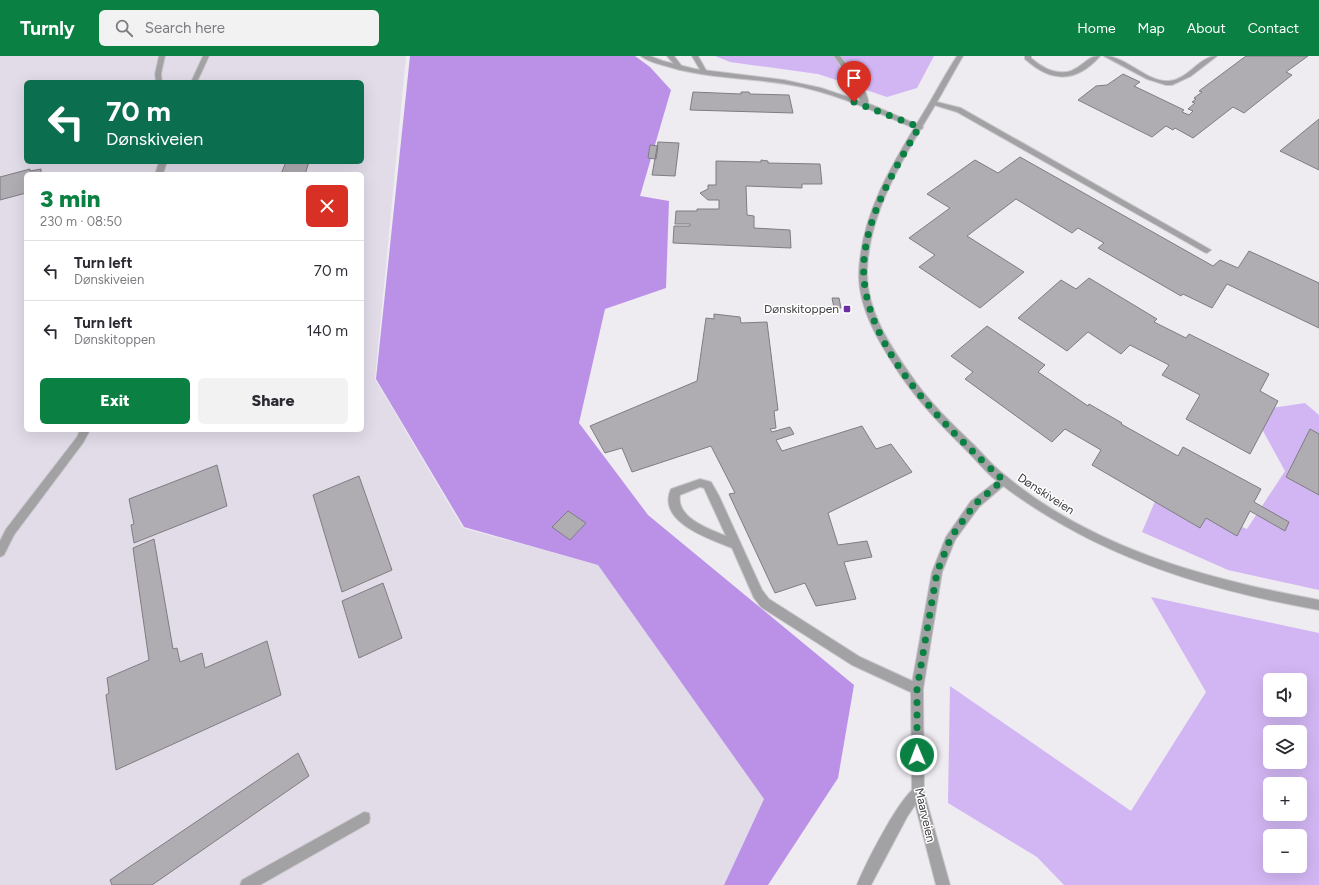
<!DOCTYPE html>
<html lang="en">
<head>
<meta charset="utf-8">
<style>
  :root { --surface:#fff; --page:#f2f2f3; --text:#2b2b33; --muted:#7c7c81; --line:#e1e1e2; --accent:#0b8043 }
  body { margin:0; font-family:Figtree,sans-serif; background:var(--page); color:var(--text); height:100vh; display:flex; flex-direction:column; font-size:15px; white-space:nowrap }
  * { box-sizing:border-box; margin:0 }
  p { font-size:13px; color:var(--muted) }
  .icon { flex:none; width:22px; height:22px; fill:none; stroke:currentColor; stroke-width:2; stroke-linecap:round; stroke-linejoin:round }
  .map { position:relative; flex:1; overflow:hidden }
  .sheet { position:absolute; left:24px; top:116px; width:340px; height:260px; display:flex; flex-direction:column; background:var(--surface); border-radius:6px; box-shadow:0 4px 16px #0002 }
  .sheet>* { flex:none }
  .hud { position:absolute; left:24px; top:24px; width:340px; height:84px; border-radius:6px; box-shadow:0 4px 16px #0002; background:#0b6e4f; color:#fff; overflow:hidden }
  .fabs { position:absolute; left:1263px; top:617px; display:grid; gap:8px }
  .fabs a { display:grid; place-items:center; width:44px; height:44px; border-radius:6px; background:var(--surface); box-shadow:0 4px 16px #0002; font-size:20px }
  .pin { position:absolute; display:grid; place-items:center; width:34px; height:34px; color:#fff; margin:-41px -17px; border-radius:50% 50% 50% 0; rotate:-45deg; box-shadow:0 0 4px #0007 }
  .pin .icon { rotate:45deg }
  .me { position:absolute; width:44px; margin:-22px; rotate:359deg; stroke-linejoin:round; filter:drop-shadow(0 0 3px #0008) }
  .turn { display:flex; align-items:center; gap:14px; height:84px; padding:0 16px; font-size:18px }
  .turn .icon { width:52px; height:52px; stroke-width:2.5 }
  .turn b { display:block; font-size:28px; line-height:34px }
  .round { display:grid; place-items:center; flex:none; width:42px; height:42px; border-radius:6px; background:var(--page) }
  .summary { display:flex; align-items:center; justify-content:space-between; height:68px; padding:0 16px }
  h1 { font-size:24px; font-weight:800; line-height:30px; color:var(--accent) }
  .button { display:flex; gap:8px; margin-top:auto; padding:8px 16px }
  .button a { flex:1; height:46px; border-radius:6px; background:var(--accent); color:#fff; font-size:16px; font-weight:800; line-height:46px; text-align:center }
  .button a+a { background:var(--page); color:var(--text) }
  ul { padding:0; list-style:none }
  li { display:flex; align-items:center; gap:12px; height:60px; padding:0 16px; border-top:1px solid var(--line) }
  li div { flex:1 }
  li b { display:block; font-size:15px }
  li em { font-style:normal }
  header { display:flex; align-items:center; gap:24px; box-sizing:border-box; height:56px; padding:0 20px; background:var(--accent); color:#fff }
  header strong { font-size:19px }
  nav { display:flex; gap:22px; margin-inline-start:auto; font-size:14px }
  .search { width:280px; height:36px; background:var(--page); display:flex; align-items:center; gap:10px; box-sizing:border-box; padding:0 14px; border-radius:6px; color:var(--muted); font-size:15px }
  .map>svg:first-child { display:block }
</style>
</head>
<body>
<header>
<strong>Turnly</strong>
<div class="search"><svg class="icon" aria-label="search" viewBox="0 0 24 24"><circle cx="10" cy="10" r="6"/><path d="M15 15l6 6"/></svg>Search here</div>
<nav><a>Home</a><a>Map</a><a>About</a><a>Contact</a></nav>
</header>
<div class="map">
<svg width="1319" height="829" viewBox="0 0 1319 829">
  <rect width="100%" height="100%" fill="#eeebf1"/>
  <!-- built -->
  <path fill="#e1dce8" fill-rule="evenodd" d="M 0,0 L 406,0 L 375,323 L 463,472 L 598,509 L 764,743 L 724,829 L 0,829 ZM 26,26 L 362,26 L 362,106 L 26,106 ZM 26,118 L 362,118 L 362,374 L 26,374 Z"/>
  <!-- green -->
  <path fill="#d2b6f3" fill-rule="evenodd" d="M 715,0 L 934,0 L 917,32 L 887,41 L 818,18 L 730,6 Z
    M 1305,347 L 1319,359 L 1319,534 L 1228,514 L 1142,476 L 1159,436 L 1247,473 L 1285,415 L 1252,355 Z
    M 1151,541 L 1319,577 L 1319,829 L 1064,829 L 1037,801 L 948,747 L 950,630 L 1131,755 L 1206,636 ZM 1270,624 L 1300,624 L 1300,654 L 1270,654 ZM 1270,676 L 1300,676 L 1300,706 L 1270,706 ZM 1270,728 L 1300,728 L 1300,758 L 1270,758 ZM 1270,780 L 1300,780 L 1300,810 L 1270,810 Z"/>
  <!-- forest -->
  <path fill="#ba91e7" d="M 410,0 L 635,0 L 650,11 L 671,34 L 640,140 L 669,145 L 666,232 L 605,253 L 579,367 L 648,459 L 854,629 L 838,722 L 768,829 L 724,829 L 764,743 L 598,509 L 464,471 L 376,323 Z"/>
  <!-- building -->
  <path fill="#afadb2" stroke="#7f7d82" d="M 1246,0 L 1308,0 L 1286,16 L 1292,19 L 1244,57 L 1233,51 L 1193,82 L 1175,72 L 1173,74 L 1166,70 L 1152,81 L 1078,44 L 1096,30 L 1107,29 L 1123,18 L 1140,26 L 1134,30 L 1184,54 L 1182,56 L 1189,59 L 1193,55 L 1188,53 L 1195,47 L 1192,46 L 1196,43 L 1194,42 L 1202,36 L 1199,35 Z
    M 693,36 L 741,38 L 741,36 L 749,36 L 750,38 L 789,39 L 793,57 L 690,54 Z
    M 1319,63 L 1319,114 L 1280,95 Z
    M 658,86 L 679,87 L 675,120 L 652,119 Z
    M 650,89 L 658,90 L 656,103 L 648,102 Z
    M 1020,101 L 1213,210 L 1220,204 L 1238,212 L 1249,195 L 1319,227 L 1319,272 L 1227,228 L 1212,252 L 1183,238 L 1181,240 L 1098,192 L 1104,187 L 1078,172 L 1072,177 L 1016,143 L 967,180 L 1024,216 L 980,252 L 919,211 L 935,199 L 909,182 L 950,152 L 927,138 L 975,104 L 998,117 Z
    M 761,104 L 768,105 L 768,107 L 820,108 L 822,128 L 802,128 L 802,132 L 746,130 L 747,159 L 754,160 L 754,172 L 790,174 L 791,192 L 673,187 L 674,170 L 690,170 L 690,168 L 675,168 L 676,155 L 697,155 L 697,153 L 719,153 L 719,144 L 708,144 L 700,137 L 708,133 L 708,129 L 716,129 L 716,105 L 761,106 Z
    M 286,106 L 309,106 L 305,118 L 281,118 Z
    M 30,113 L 30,115 L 41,113 L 41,118 L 26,118 L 26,137 L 0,144 L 0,121 Z
    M 1089,222 L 1157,263 L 1154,266 L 1186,282 L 1189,278 L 1269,318 L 1260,335 L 1278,345 L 1250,398 L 1186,363 L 1200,339 L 1162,319 L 1169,309 L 1130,289 L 1121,298 L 1088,276 L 1067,295 L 1018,262 L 1061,224 L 1076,233 Z
    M 832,242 L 839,242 L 841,252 L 834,252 Z
    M 714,258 L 740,261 L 741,267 L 767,266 L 778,354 L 774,355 L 776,372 L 770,373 L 772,376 L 790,371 L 794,378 L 776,384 L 782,395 L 862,370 L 876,393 L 891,388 L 912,416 L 828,457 L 838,489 L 867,485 L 872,501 L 844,506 L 856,543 L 816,550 L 805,527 L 775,537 L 729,438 L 735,437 L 711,390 L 632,416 L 622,392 L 605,397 L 590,370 L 697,325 L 706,262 L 714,263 Z
    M 987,270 L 1045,309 L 1038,316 L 1088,350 L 1089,348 L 1122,367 L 1121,368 L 1178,400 L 1183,391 L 1261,433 L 1254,446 L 1289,466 L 1285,475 L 1250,455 L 1237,480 L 1206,462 L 1200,472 L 1092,409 L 1101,394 L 1065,373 L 1052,386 L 965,323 L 973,316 L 951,300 Z
    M 1310,373 L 1319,378 L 1319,439 L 1286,421 Z
    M 217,409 L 227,450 L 134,487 L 131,469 L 134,468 L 129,443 Z
    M 359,420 L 392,514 L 342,536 L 313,439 Z
    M 568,455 L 586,467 L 570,484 L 552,471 Z
    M 154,483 L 173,593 L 177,592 L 180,606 L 202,597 L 205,612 L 267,585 L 281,639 L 116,714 L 106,639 L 109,637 L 107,622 L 149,604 L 133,492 Z
    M 383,527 L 402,582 L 359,602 L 342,545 Z
    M 298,697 L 309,720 L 152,829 L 112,829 L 110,824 Z"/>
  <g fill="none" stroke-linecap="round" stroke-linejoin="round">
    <defs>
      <path id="service" d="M 159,0 L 165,0 L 161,18 L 162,26 L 156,26 L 155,18 Z
        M 203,0 L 209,0 L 197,26 L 191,26 Z
        M 667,0 L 674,0 L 684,13 L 683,14 L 679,14 Z
        M 692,0 L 698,0 L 707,16 L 706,17 L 702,17 Z
        M 834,0 L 840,0 C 849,11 872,38 868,51 L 862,50 L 855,30 Z
        M 1025,0 L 1031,0 L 1031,2 C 1046,15 1064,23 1081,9 C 1088,4 1091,0 1100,0 C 1076,27 1052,27 1025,3 Z
        M 1104,0 C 1127,0 1145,26 1169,25 C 1188,24 1199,0 1217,0 L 1191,20 L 1172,29 L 1166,29 L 1147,23 Z
        M 933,45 L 961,52 L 1211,194 L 1207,197 L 1204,196 L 957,56 L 931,48 L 931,46 Z
        M 159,106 L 167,106 L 163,118 L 155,118 Z
        M 80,374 L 90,374 L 83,387 L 14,479 L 4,499 L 0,501 L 0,485 L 6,473 L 77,381 Z
        M 700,423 L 711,426 L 719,440 L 762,534 L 769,543 L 860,601 L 921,629 L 923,633 L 921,637 L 917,639 L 852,609 L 761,551 L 754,542 L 732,492 C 710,483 656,466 671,433 ZM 700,431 L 704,432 L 726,480 C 709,473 676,462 680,439 Z
        M 918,730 L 922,732 L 924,736 L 907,761 L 871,829 L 857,829 C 865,809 901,737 918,730 Z
        M 364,756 L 369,757 L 370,762 L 369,767 L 260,829 L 240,829 L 242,824 Z"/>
      <path id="minor" d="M 641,0 L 650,0 L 663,5 L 695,13 L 784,24 L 821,32 L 872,49 L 923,71 L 922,73 L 916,73 C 879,57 841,40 802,31 C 757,21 710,24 666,10 C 658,8 647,5 641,0 Z
        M 1003,420 L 1007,421 L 1008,424 L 1007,427 L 979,451 L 955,484 L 942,516 L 923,633 L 924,736 L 950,829 L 936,829 L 912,736 L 911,633 L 932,516 L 946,481 L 971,445 Z"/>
      <path id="tertiary" d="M 957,0 L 963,0 C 953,17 944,34 934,51 C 904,101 869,155 867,215 C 866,253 889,288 910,318 C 928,345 951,367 974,389 C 983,398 991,408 1001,416 C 1090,492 1206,523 1319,544 L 1319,554 C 1225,537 1134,512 1051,462 C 1031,450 1010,436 992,421 C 983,413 976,404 968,396 C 944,372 920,348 901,320 C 881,290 857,252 859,215 C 862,154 896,102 927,51 C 937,34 946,17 957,0 Z"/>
    </defs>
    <!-- service casing -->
    <use href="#service" stroke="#cbc8cd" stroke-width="2"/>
    <!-- minor casing -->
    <use href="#minor" stroke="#cbc8cd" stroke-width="2"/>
    <!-- tertiary casing -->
    <use href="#tertiary" stroke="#cbc8cd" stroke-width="2"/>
    <!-- service -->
    <use href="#service" fill="#a2a2a4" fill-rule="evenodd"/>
    <!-- minor -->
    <use href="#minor" fill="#a2a2a4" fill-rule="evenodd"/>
    <!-- tertiary -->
    <use href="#tertiary" fill="#a2a2a4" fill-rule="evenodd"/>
  </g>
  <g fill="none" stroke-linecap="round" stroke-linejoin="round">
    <!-- route -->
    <path stroke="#0b8043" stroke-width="7" stroke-dasharray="0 12.6" d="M 854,46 L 919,71 C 897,110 872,149 865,195 C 851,283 945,370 1003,424 L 975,448 L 951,481 L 937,516 L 917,633 L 917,699"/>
  </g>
  <!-- markers -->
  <rect fill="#6e2ea3" stroke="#fff" stroke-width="1.5" x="843" y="249" width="8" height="8" rx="2"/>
  <g text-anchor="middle" stroke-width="3" stroke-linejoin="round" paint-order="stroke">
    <!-- poi labels -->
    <g font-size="12" fill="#3d3c3e" stroke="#fff" text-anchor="end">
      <text x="839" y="257">Dønskitoppen</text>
    </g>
    <!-- street labels -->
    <g font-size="12" fill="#3d3c3e" stroke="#fff">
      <text transform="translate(1046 438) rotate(33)" y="4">Dønskiveien</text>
      <text transform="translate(925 759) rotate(77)" y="4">Maarveien</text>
    </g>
  </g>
</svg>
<div class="fabs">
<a><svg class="icon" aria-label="sound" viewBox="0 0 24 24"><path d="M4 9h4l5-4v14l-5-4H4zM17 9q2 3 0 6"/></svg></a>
<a><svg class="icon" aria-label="layers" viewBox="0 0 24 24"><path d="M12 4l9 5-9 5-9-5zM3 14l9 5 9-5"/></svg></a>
<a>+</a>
<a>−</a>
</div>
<div class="pin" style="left:854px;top:46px;background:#d93025"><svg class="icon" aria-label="arrive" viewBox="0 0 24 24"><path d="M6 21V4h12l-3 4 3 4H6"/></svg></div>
<svg class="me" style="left:917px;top:699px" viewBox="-20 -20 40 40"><circle r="17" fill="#0b8043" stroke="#fff" stroke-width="3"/><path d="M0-11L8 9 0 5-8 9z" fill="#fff"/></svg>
<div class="hud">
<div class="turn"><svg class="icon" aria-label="left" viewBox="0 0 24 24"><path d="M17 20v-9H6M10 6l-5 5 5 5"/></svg><div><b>70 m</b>Dønskiveien</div></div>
</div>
<section class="sheet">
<div class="summary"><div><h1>3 min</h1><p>230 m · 08:50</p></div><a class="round" style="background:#d93025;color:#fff"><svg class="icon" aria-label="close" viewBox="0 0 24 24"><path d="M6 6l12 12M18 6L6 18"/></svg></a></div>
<ul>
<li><svg class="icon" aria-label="left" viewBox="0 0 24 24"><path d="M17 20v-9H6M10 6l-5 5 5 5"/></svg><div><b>Turn left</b><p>Dønskiveien</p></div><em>70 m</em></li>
<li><svg class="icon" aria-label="left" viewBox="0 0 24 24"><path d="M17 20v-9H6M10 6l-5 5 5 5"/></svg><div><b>Turn left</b><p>Dønskitoppen</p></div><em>140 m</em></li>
</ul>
<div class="button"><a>Exit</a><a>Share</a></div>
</section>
</div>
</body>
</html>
